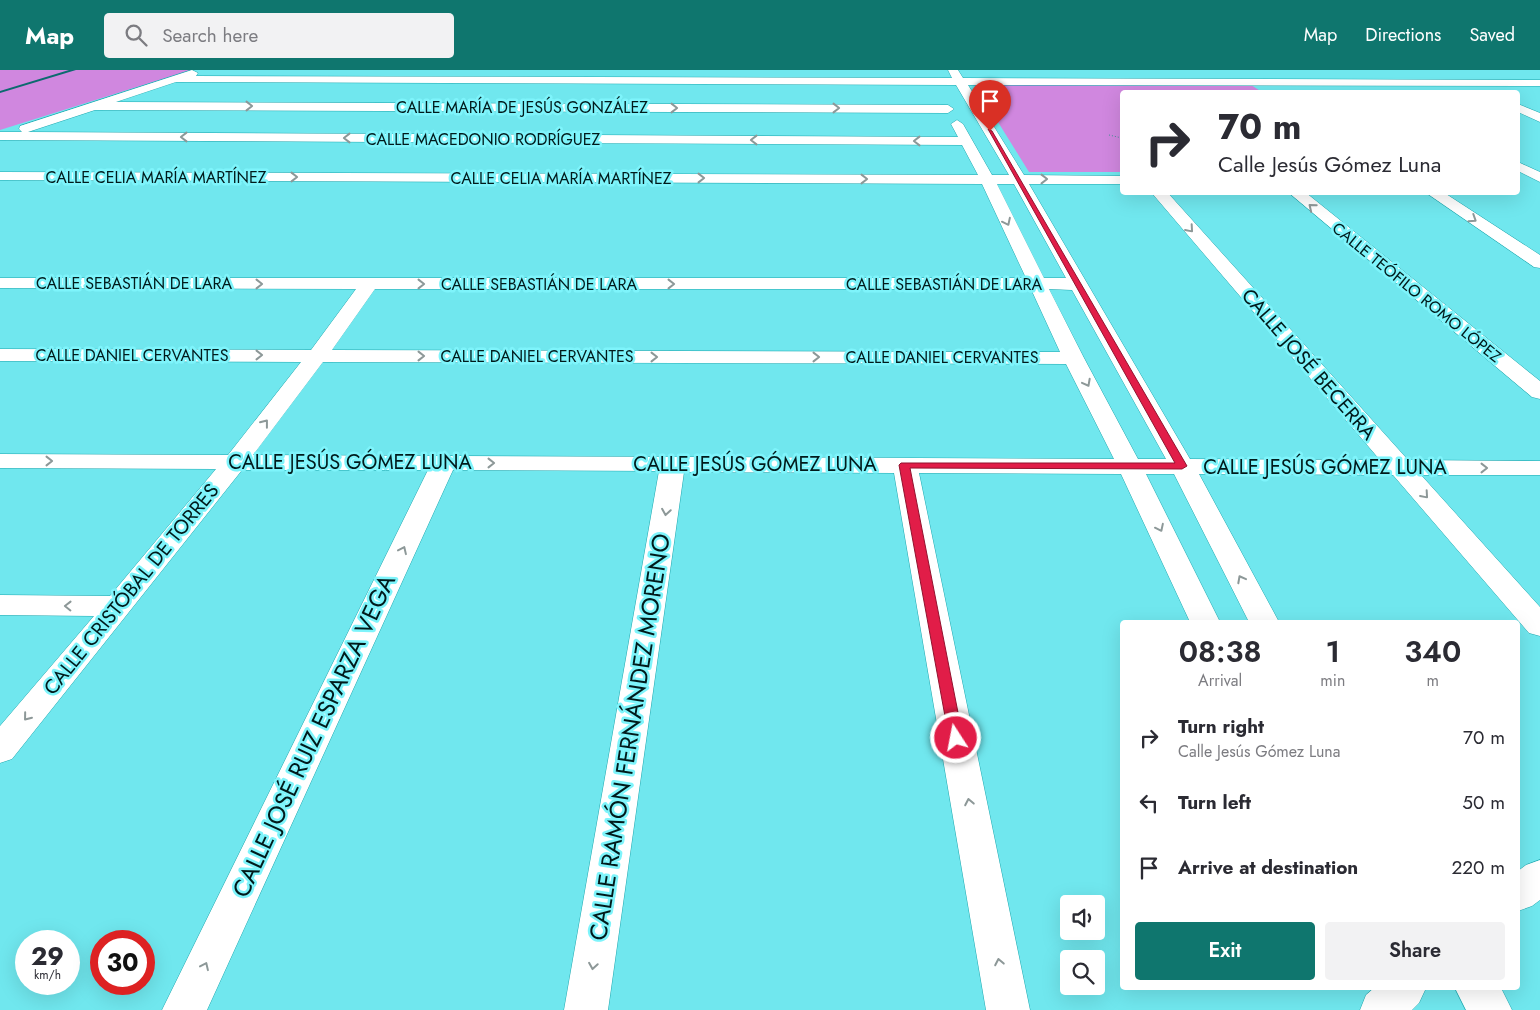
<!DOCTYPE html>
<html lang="en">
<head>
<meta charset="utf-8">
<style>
  :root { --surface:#fff; --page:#f2f2f3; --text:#2b2b33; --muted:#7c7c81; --accent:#0f766e }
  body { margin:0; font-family:Jost,sans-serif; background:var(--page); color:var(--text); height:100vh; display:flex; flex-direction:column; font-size:19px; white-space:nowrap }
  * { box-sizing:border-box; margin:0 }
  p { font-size:16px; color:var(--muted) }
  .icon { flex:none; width:28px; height:28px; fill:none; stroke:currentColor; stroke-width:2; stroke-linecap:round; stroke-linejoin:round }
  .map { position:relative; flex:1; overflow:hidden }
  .details { position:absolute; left:1120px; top:550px; width:400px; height:370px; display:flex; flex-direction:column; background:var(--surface); border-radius:5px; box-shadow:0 5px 20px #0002 }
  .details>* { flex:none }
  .top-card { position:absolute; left:1120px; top:20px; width:400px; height:105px; border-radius:5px; box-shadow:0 5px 20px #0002; background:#fff; color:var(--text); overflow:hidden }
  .buttons { position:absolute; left:1060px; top:825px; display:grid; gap:10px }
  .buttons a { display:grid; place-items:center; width:45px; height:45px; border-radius:5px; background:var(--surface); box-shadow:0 5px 20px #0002; font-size:25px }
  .speed { position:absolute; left:15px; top:860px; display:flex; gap:10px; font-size:25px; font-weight:700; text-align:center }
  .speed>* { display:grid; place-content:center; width:65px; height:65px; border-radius:50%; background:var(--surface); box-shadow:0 5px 20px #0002; line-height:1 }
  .speed small { font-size:12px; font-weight:400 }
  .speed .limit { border:8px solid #d22; background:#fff; color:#111 }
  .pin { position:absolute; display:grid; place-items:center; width:42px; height:42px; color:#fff; margin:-51px -21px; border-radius:50% 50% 50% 0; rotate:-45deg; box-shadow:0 0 5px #0007 }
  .pin .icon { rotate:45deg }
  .me { position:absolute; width:55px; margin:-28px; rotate:349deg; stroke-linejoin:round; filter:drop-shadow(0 0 4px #0008) }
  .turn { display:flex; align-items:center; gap:18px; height:105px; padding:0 15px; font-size:22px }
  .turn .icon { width:65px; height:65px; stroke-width:2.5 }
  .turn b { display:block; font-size:35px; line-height:42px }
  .eta { display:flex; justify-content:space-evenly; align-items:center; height:85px; text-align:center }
  .eta b { font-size:30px; font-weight:600; line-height:35px }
  .action { display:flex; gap:10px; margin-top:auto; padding:10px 15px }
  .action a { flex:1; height:58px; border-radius:5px; background:var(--accent); color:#fff; font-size:20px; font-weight:600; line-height:58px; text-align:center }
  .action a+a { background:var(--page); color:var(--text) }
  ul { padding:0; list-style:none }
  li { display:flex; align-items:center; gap:15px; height:65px; padding:0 15px }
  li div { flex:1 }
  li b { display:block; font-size:19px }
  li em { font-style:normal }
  header { display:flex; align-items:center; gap:30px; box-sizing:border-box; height:70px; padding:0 25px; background:var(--accent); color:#fff }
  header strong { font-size:24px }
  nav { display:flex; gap:28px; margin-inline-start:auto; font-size:18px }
  .search { width:350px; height:45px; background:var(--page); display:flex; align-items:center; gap:12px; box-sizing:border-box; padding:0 18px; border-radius:5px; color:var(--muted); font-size:19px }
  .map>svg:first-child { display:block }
</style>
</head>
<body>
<header>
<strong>Map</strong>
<div class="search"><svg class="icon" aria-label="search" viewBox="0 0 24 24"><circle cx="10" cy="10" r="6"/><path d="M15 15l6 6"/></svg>Search here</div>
<nav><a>Map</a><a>Directions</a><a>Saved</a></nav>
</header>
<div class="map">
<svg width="1540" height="940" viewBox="0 0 1540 940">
  <rect width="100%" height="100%" fill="#70e7ee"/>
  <!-- green -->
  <path fill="#d087df" d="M 0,0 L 191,0 L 0,60 Z
    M 975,15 L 1251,15 L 1262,22 L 1122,22 L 1122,102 L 1029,102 Z"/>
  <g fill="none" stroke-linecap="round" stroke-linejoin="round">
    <!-- stream -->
    <path fill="#0c6a6f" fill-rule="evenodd" d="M 69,0 L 76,0 L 0,23 L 0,21 Z"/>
    <defs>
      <path id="minor" d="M 192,0 L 198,3 L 196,6 L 952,8 L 948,0 L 958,0 L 963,8 L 1540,10 L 1540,16 L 968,15 L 1024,105 L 1122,106 L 1122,114 L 1029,114 L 1190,389 L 1380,390 L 1151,122 L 1167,122 L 1408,390 L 1540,391 L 1540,405 L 1421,405 L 1540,537 L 1540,566 L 1529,563 L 1393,405 L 1199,404 L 1279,552 L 1249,552 L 1174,404 L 1146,404 L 1220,552 L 1190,552 L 1121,404 L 919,403 L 1030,940 L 986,940 L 894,403 L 684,402 L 608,940 L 564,940 L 659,401 L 453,400 L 207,940 L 162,940 L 428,400 L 242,400 L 12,689 L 0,693 L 0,656 L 94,546 L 0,545 L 0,525 L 110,526 L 216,399 L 0,398 L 0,384 L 228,385 L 301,292 L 0,291 L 0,279 L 311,280 L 356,219 L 0,218 L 0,208 L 1026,208 L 982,114 L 0,110 L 0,102 L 978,105 L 962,75 L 0,70 L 0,62 L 22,62 L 19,59 L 20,56 ZM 176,12 L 956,15 L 1009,105 L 992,105 L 963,54 L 957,50 L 951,54 L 958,67 L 28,62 L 95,40 L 948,43 L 954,39 L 948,35 L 116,32 ZM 997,114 L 1014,114 L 1066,208 L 1044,208 ZM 375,219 L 1031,219 L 1060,282 L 332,280 ZM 1049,219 L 1072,220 L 1166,389 L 1138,389 L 1084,288 ZM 323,292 L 1066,294 L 1114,389 L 253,385 Z
        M 1518,34 L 1540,43 L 1540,52 L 1518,42 Z
        M 1518,92 L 1540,102 L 1540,112 L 1518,101 Z
        M 1288,122 L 1305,122 L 1540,311 L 1540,329 L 1532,327 Z
        M 1425,122 L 1443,122 L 1540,185 L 1540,198 L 1534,197 Z
        M 1540,790 L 1540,830 L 1532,836 L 1518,841 L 1518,801 L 1526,795 Z
        M 1374,918 L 1426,918 L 1419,933 L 1412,940 L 1360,940 L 1366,925 Z
        M 1455,918 L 1501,918 L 1512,940 L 1466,940 Z"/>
    </defs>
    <!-- minor casing -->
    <use href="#minor" stroke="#1fa7ae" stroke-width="1"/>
    <!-- path -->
    <path stroke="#419095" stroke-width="1" stroke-dasharray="1 2" stroke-linecap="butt" d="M 1109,65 L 1122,68"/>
    <!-- minor -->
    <use href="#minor" fill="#fff" fill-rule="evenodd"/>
  </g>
  <!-- one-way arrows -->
  <defs><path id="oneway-chevron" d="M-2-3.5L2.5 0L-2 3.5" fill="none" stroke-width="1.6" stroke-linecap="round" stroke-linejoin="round" transform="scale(1.25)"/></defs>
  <g stroke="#8d9898">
    <use href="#oneway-chevron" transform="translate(249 36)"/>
    <use href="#oneway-chevron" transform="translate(674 38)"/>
    <use href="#oneway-chevron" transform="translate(836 38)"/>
    <use href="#oneway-chevron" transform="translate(184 67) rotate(-180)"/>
    <use href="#oneway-chevron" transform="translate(347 68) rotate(-180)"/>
    <use href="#oneway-chevron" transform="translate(754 70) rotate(-180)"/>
    <use href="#oneway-chevron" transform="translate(917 71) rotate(-180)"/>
    <use href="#oneway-chevron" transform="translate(294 107)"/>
    <use href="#oneway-chevron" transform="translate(701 108)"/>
    <use href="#oneway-chevron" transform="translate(864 109)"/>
    <use href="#oneway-chevron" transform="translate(1044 109)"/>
    <use href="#oneway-chevron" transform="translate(1312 137) rotate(-141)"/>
    <use href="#oneway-chevron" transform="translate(1473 149) rotate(33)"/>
    <use href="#oneway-chevron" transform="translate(1007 152) rotate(64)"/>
    <use href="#oneway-chevron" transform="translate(1190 159) rotate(49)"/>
    <use href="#oneway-chevron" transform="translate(259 214)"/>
    <use href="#oneway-chevron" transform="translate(421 214)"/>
    <use href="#oneway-chevron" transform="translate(671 214)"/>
    <use href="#oneway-chevron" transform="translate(259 285)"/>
    <use href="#oneway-chevron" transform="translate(421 286)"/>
    <use href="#oneway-chevron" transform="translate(654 287)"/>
    <use href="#oneway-chevron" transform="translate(816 287)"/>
    <use href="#oneway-chevron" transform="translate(1087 313) rotate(62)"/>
    <use href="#oneway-chevron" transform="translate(265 353) rotate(-52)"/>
    <use href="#oneway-chevron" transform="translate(49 391)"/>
    <use href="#oneway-chevron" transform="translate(491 393)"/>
    <use href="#oneway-chevron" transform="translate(1484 398)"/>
    <use href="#oneway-chevron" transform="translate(1425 425) rotate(49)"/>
    <use href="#oneway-chevron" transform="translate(666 442) rotate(99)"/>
    <use href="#oneway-chevron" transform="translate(1160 458) rotate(64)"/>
    <use href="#oneway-chevron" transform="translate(403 480) rotate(-65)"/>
    <use href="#oneway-chevron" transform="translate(1241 509) rotate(-118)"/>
    <use href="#oneway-chevron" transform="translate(68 536) rotate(-179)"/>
    <use href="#oneway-chevron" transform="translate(27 647) rotate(129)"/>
    <use href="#oneway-chevron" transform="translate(969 732) rotate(-101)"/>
    <use href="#oneway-chevron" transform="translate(999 892) rotate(-101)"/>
    <use href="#oneway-chevron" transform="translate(205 896) rotate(-65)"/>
    <use href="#oneway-chevron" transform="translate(593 896) rotate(99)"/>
  </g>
  <!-- route -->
  <path fill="#e11d48" stroke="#92132f" d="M 988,59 L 992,61 L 1187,396 L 1182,399 L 910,398 L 963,668 L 961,671 L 956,673 L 951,671 L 949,668 L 899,395 L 901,393 L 1175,393 Z"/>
  <g text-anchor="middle" stroke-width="5" stroke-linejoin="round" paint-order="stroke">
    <!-- far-street labels -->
    <g font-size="16" fill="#011a1b" stroke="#7ef4fb">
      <text x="522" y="43">CALLE MARÍA DE JESÚS GONZÁLEZ</text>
      <text x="483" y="75">CALLE MACEDONIO RODRÍGUEZ</text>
      <text x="156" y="113">CALLE CELIA MARÍA MARTÍNEZ</text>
      <text x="561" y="114">CALLE CELIA MARÍA MARTÍNEZ</text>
      <text x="134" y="219">CALLE SEBASTIÁN DE LARA</text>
      <text x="539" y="220">CALLE SEBASTIÁN DE LARA</text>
      <text x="944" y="220">CALLE SEBASTIÁN DE LARA</text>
      <text transform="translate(1417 222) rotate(39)" y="6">CALLE TEÓFILO ROMO LÓPEZ</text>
      <text x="132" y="291">CALLE DANIEL CERVANTES</text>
      <text x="537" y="292">CALLE DANIEL CERVANTES</text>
      <text x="942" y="293">CALLE DANIEL CERVANTES</text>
    </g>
    <!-- street labels -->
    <g font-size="20" fill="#011a1b" stroke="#7ef4fb">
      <text transform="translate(1309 294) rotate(49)" y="7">CALLE JOSÉ BECERRA</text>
      <text x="350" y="399">CALLE JESÚS GÓMEZ LUNA</text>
      <text x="755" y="401">CALLE JESÚS GÓMEZ LUNA</text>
      <text x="1325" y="404">CALLE JESÚS GÓMEZ LUNA</text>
      <text transform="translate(131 519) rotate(-51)" y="7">CALLE CRISTÓBAL DE TORRES</text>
    </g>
    <!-- near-street labels -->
    <g font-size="24" fill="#011a1b" stroke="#7ef4fb">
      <text transform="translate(314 666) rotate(-65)" y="8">CALLE JOSÉ RUIZ ESPARZA VEGA</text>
      <text transform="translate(630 667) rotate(-81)" y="8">CALLE RAMÓN FERNÁNDEZ MORENO</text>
    </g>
  </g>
</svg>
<div class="buttons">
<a><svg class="icon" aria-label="sound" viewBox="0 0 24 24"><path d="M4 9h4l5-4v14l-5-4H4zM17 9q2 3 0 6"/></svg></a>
<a><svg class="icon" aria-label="search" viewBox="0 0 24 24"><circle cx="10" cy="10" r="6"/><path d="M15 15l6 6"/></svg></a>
</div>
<div class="speed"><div>29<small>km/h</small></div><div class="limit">30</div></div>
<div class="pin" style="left:990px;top:61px;background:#d93025"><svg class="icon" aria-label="arrive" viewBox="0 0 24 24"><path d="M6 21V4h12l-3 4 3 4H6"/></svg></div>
<svg class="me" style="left:956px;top:668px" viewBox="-20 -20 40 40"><circle r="17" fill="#e11d48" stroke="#fff" stroke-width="3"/><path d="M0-11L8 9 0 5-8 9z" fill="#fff"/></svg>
<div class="top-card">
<div class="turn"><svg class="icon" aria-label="right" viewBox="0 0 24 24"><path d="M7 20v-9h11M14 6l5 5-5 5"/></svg><div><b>70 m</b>Calle Jesús Gómez Luna</div></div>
</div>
<section class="details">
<div class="eta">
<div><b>08:38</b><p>Arrival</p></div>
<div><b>1</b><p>min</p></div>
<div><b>340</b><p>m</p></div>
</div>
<ul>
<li><svg class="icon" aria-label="right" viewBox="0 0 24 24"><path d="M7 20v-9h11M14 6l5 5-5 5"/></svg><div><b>Turn right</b><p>Calle Jesús Gómez Luna</p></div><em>70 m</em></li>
<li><svg class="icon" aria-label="left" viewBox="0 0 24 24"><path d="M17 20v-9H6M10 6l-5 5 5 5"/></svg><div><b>Turn left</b></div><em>50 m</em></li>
<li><svg class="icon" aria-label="arrive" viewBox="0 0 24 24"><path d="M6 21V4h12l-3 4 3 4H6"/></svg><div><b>Arrive at destination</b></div><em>220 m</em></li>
</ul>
<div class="action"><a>Exit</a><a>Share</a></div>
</section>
</div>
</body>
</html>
